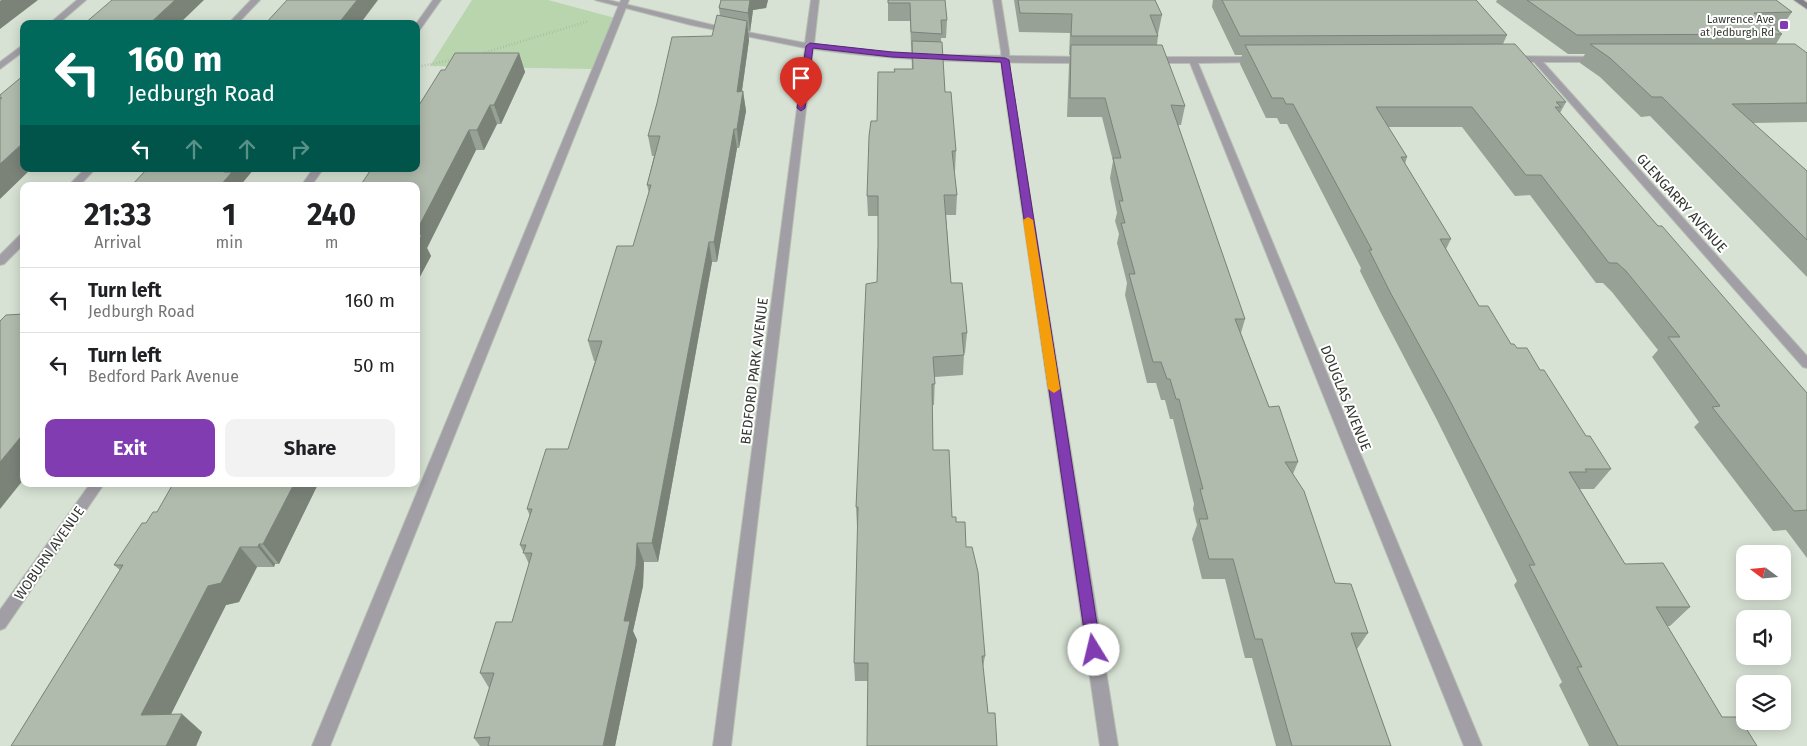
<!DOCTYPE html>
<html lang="en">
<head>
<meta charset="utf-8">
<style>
  :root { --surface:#fff; --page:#f2f2f2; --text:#202124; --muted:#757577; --line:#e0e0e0; --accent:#803cb0 }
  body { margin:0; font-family:"Fira Sans",sans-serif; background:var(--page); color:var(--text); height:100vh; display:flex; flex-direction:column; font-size:19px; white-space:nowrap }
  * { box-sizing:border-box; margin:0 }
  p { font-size:16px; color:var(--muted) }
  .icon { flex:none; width:28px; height:28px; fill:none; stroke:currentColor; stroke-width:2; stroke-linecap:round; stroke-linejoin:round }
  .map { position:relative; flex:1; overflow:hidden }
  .details { position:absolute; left:20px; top:182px; width:400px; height:305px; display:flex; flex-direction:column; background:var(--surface); border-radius:10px; box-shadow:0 2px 12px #0003 }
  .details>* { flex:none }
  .guide { position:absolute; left:20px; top:20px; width:400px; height:152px; border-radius:10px; box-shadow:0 2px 12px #0003; background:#00695c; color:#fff; overflow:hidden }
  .needle { width:32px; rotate:286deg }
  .fabs { position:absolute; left:1736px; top:545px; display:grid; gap:10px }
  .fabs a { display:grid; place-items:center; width:55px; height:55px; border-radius:10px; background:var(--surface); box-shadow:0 2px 12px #0003; font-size:25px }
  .pin { position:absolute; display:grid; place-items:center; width:42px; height:42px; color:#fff; margin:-51px -21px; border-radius:50% 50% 50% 0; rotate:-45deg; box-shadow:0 0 5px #0007 }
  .pin .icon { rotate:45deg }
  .me { position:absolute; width:55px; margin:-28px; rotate:351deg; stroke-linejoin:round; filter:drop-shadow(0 0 4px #0008) }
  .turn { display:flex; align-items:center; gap:18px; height:105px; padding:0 25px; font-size:22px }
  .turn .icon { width:65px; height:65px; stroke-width:2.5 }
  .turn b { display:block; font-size:35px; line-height:42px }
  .lanes { display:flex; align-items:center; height:48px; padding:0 25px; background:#0003; justify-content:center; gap:25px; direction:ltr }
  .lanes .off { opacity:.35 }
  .eta { display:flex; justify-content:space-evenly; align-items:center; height:85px; text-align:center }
  .eta b { font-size:30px; font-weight:700; line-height:35px }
  .primary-button { display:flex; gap:10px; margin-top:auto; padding:10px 25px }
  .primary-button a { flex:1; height:58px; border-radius:10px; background:var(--accent); color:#fff; font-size:20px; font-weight:700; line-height:58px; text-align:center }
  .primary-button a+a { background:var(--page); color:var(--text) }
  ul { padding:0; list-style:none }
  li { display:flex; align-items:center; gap:15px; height:65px; padding:0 25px; border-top:1px solid var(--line) }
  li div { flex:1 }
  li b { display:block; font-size:19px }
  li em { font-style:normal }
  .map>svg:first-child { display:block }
</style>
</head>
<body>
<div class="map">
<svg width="1807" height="746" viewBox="0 0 1807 746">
  <rect width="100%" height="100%" fill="#d7e2d4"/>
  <!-- green -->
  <path fill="#b8d5ae" d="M 472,0 L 548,0 L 615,18 L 592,69 L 430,66 Z"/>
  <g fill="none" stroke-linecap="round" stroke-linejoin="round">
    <defs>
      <path id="service" d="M 251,0 L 260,0 L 237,24 L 228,24 Z
        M 621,0 L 629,0 L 330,746 L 312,746 Z
        M 993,0 L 1001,0 L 1009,51 L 1010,72 L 1118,746 L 1100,746 L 1002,72 L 1001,51 Z
        M 85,169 L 95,169 L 79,186 L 68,186 Z
        M 24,234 L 24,244 L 4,264 L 0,265 L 0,255 L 20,235 Z"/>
      <path id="minor" d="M 77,0 L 86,0 L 58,24 L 49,24 Z
        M 433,0 L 441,0 L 419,31 L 416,31 L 416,24 Z
        M 595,0 L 608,0 L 721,27 L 805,43 L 811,0 L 819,0 L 814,44 L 875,51 L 935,55 L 1085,57 L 1089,60 L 1085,63 C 994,63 903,62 813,49 L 731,746 L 713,746 L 805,48 L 691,25 Z
        M 24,44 L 24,51 L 0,69 L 0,62 Z
        M 1512,56 L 1603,57 L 1603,61 L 1600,62 L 1543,62 L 1807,356 L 1807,368 L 1803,367 L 1534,62 L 1509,61 L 1509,57 Z
        M 1257,57 L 1260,58 L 1260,62 L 1198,63 L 1482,746 L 1464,746 L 1190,63 L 1152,63 L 1148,60 L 1152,57 Z
        M 313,169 L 323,169 L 311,186 L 301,186 Z
        M 90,484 L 104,484 L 5,628 L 0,630 L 0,610 Z"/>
      <path id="secondary" d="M 1794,0 L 1803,0 L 1807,3 L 1807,9 Z"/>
    </defs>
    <!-- service casing -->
    <use href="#service" stroke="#b6c0b3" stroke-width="2"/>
    <!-- minor casing -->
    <use href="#minor" stroke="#b6c0b3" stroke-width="2"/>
    <!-- secondary casing -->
    <use href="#secondary" stroke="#b6c0b3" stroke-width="2"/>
    <!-- path -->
    <path stroke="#a2ab9f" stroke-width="2.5" stroke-dasharray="0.5 2.5" stroke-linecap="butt" d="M 483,53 L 589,21
      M 416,67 L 452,60"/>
    <!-- service -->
    <use href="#service" fill="#a29ea5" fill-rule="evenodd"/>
    <!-- minor -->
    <use href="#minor" fill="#a29ea5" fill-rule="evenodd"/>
    <!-- secondary -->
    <use href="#secondary" fill="#847f89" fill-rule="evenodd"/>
  </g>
  <!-- wall -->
  <path fill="#97a195" d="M 721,0 L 768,0 L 766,8 L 753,10 L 750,32 L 748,31 L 749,40 L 742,91 L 743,91 L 746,111 L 739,148 L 737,148 L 717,262 L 712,262 L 658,562 L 644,562 L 643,586 L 633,631 L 637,640 L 615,746 L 480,746 L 474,738 L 489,688 L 480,673 L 512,622 L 529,564 L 520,545 L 530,516 L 527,509 L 568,449 L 595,361 L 594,361 L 588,341 L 633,246 L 649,193 L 647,185 L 654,156 L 652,156 L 648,136 L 712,36 L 720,16 L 719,8 Z
    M 888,0 L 945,0 L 947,20 L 946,38 L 941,38 L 941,42 L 945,92 L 956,151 L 955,171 L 954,171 L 957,195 L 956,215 L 946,215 L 951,283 L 967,333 L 965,353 L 964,353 L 963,375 L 935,377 L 934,405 L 932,405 L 933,450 L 952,517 L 956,522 L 966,547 L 985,656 L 983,667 L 988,713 L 997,746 L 868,681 L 855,681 L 854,663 L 858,526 L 857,526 L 856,507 L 877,282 L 878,246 L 878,216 L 868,216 L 867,196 L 877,121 L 895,72 L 912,69 L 910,21 L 888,21 Z
    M 1014,0 L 1155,0 L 1162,15 L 1158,34 L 1158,36 L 1157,45 L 1185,106 L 1181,125 L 1178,125 L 1245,319 L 1241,333 L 1269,407 L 1298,462 L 1293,474 L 1335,583 L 1368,633 L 1357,649 L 1391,746 L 1276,746 L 1252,658 L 1245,658 L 1225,579 L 1202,579 L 1192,539 L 1197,525 L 1193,509 L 1194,504 L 1173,419 L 1170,419 L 1165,400 L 1161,400 L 1156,383 L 1147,383 L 1125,295 L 1127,283 L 1117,243 L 1119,234 L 1115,221 L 1117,213 L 1110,178 L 1113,161 L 1102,117 L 1067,117 L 1069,64 L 1070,55 L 1069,55 L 1070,33 L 1019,32 Z
    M 1213,0 L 1476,0 L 1507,35 L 1503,44 L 1566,102 L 1560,113 L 1658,226 L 1807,393 L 1807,558 L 1786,530 L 1773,531 L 1694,427 L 1699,422 L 1652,357 L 1658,350 L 1612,292 L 1603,283 L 1596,283 L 1530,195 L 1515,196 L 1462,127 L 1388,127 L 1407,157 L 1405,164 L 1451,239 L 1446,249 L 1479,306 L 1511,344 L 1540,370 L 1586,436 L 1611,469 L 1594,489 L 1580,489 L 1625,564 L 1690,607 L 1670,626 L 1667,626 L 1722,717 L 1757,746 L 1589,746 L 1559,685 L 1562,682 L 1514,585 L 1517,581 L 1437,420 L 1381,313 L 1360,271 L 1361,268 L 1287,124 L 1280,124 L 1277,118 L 1266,118 L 1240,64 L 1242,55 L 1235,55 L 1212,7 Z
    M 1497,0 L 1776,0 L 1792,12 L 1779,31 L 1778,31 L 1782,34 L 1776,44 L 1807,53 L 1807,122 L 1753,123 L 1807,171 L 1807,277 L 1650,116 L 1641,117 L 1600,77 L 1580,63 L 1585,54 L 1568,54 L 1496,2 Z
    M 519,53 L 525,72 L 501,124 L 497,124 L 484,150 L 476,150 L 427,248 L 431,256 L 416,284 L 416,169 L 445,70 Z
    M 173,484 L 318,484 L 279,564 L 275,564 L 274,567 L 257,567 L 239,602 L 226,605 L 171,714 L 202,732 L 196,746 L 11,746 L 120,570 L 114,565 L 146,523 L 157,512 Z"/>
  <!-- shaded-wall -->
  <path fill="#7b8379" d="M 1,0 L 38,0 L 0,29 L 0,1 Z
    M 175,0 L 204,0 L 179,24 L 149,24 Z
    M 357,0 L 378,0 L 360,24 L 338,24 Z
    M 750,0 L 768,0 L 766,8 L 753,10 L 750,32 L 748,13 Z
    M 747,21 L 749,40 L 739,111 L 737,92 Z
    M 519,53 L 525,72 L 501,124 L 494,105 Z
    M 743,91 L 746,111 L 739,148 L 737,129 Z
    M 490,105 L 497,124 L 484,150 L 477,130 Z
    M 734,129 L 737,148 L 717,262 L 714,242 Z
    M 469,130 L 476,150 L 427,248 L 431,256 L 416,284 L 416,232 Z
    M 24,142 L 24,169 L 31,169 L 0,199 L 0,164 Z
    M 226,169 L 254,169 L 240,186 L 220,186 L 224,172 Z
    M 709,242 L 712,262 L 658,562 L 652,543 Z
    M 24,433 L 24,479 L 0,509 L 0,462 Z
    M 294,484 L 318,484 L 279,564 L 263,544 Z
    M 637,543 L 644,562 L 643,586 L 633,631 L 637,640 L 615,746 L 603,746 Z
    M 259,544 L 275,564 L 274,567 L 258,547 Z
    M 240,547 L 257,567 L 239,602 L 226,605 L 162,732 L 141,715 L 208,586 Z
    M 182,714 L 202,732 L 196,746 L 166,746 Z"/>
  <!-- building -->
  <path fill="#b0bbad" stroke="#7b8379" d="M 112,0 L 175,0 L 149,24 L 84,24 Z
    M 287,0 L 357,0 L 338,24 L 265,24 Z
    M 721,0 L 750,0 L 748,13 L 719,8 Z
    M 888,0 L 945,0 L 947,20 L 941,20 L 942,34 L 911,32 L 910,3 L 888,3 Z
    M 1018,0 L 1155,0 L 1162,15 L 1150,15 L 1158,36 L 1071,36 L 1072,14 L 1020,13 Z
    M 1222,0 L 1476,0 L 1507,35 L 1240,36 Z
    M 1527,0 L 1776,0 L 1792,12 L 1754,13 L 1782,34 L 1577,35 Z
    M 717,15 L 747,21 L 737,92 L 743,91 L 737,129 L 734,129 L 714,242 L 709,242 L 652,543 L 637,543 L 636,566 L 624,621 L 630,621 L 603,746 L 488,746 L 490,737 L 474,738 L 494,673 L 480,673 L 496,622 L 512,622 L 532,553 L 523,553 L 526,545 L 520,545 L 532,509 L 527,509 L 546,449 L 568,449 L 602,341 L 588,341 L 617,246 L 633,246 L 651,185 L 647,185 L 660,136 L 648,136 L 657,103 L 672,37 L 712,36 Z
    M 912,41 L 942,42 L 945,92 L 951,92 L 956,151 L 952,151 L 957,195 L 944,195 L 951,283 L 962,283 L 967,333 L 962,333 L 964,355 L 933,357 L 935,384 L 932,384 L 933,450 L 949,450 L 952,517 L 956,517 L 956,522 L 965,522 L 966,547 L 972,547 L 978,572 L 985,656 L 982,656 L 988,713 L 995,713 L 997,746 L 867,746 L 868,663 L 854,663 L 858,507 L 856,507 L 866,284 L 877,282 L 878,246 L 878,196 L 867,196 L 869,136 L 871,121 L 877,121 L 878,72 L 895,72 L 894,69 L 913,69 Z
    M 1515,44 L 1566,102 L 1556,102 L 1561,107 L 1555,107 L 1658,226 L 1662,226 L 1807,393 L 1807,510 L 1794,511 L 1712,407 L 1720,406 L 1668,337 L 1680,337 L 1626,271 L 1617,263 L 1609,263 L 1541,175 L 1526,175 L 1472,107 L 1376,107 L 1407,157 L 1401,157 L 1451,239 L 1440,239 L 1479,306 L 1488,306 L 1511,344 L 1514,344 L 1517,348 L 1527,348 L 1540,370 L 1544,370 L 1586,436 L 1590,436 L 1611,469 L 1585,469 L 1587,472 L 1569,472 L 1625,564 L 1663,563 L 1690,607 L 1656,607 L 1722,717 L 1739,717 L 1757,746 L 1618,746 L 1577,667 L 1582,667 L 1529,565 L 1535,565 L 1449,399 L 1390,292 L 1369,250 L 1372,250 L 1293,104 L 1286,104 L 1283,98 L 1272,98 L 1245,45 Z
    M 1590,44 L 1795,44 L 1807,53 L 1807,103 L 1732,104 L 1807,171 L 1807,240 L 1662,97 L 1652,97 L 1610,58 Z
    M 1071,45 L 1162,45 L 1185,106 L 1171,105 L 1245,319 L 1235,319 L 1269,407 L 1279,406 L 1298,462 L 1285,462 L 1304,491 L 1335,583 L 1351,584 L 1368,633 L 1351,633 L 1391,746 L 1292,746 L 1262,639 L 1255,639 L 1233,559 L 1209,559 L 1199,519 L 1208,519 L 1200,489 L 1203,489 L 1179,399 L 1176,399 L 1170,379 L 1167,379 L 1161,362 L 1153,362 L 1129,274 L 1135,274 L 1121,223 L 1125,223 L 1119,201 L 1123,201 L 1113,158 L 1121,158 L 1105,98 L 1070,98 Z
    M 455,53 L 519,53 L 494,105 L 490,105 L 477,130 L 469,130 L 416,232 L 416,186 L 360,186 L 370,171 L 375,171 L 376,169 L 416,169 L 416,110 L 441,70 L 445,70 Z
    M 24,75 L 24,142 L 0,164 L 0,99 L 2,98 L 0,98 L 0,95 Z
    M 147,169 L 226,169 L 224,172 L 232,172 L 220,186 L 131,186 Z
    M 416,235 L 422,235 L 416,246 Z
    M 24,314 L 24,433 L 0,462 L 0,321 L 6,315 Z
    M 173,484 L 294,484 L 263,544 L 259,544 L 258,547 L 240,547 L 221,583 L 208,586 L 141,715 L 182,714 L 166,746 L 11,746 L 123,565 L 114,565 L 142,523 L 146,523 L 153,512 L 157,512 Z"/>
  <!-- route -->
  <path fill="#803cb0" stroke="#532772" d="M 810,43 L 892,52 L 1005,58 L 1009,60 L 1101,650 L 1099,654 L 1094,656 L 1089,654 L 1087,650 L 1001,62 L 892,57 L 813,48 L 805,108 L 801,111 L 797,108 L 806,46 Z"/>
  <!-- slow -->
  <path fill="#f59e0b" d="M 1028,217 L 1033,220 L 1060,389 L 1054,393 L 1048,389 L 1023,220 Z"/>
  <!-- markers -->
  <rect fill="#803cb0" stroke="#fff" stroke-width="2" x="1779" y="20" width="10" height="10" rx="2.5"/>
  <g text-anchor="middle" stroke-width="4" stroke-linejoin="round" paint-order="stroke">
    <!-- far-poi labels -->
    <g font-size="11" fill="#333731" stroke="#fff" text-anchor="end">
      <text x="1774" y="23">Lawrence Ave<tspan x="1774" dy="13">at Jedburgh Rd</tspan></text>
    </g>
    <!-- street labels -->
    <g font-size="14" fill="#333731" stroke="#fff">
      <text transform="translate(1682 203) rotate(48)" y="5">GLENGARRY AVENUE</text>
      <text transform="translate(754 371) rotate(-83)" y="5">BEDFORD PARK AVENUE</text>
      <text transform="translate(1346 398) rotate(68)" y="5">DOUGLAS AVENUE</text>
      <text transform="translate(49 553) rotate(-55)" y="5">WOBURN AVENUE</text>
    </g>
  </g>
</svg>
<div class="fabs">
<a><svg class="needle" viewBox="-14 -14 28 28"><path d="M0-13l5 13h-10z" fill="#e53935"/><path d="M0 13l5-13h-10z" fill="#757577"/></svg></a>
<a><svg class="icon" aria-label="sound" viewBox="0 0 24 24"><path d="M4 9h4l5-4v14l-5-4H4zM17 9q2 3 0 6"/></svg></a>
<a><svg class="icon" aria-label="layers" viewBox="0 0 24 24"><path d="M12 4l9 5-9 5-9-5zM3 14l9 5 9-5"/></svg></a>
</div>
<div class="pin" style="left:801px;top:108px;background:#d93025"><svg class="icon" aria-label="arrive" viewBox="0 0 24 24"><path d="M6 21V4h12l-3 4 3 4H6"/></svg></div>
<svg class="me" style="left:1094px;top:650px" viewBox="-20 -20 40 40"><circle r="19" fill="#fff"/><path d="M0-13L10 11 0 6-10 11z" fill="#803cb0"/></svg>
<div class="guide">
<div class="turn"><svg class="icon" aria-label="left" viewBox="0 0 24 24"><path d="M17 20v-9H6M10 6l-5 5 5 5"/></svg><div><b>160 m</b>Jedburgh Road</div></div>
<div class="lanes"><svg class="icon" aria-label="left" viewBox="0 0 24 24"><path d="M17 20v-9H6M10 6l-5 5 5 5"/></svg><svg class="icon off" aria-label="ahead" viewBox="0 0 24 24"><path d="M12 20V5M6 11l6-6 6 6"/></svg><svg class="icon off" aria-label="ahead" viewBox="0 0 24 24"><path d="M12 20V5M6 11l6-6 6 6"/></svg><svg class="icon off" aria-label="right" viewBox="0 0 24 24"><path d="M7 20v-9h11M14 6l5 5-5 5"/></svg></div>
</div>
<section class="details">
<div class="eta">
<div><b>21:33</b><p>Arrival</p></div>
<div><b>1</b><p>min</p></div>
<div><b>240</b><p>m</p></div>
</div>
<ul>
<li><svg class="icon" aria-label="left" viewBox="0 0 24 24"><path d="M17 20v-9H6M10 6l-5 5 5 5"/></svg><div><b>Turn left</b><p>Jedburgh Road</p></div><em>160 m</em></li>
<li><svg class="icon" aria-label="left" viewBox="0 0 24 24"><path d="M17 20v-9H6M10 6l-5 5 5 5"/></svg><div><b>Turn left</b><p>Bedford Park Avenue</p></div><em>50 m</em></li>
</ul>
<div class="primary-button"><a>Exit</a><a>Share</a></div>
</section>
</div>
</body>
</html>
